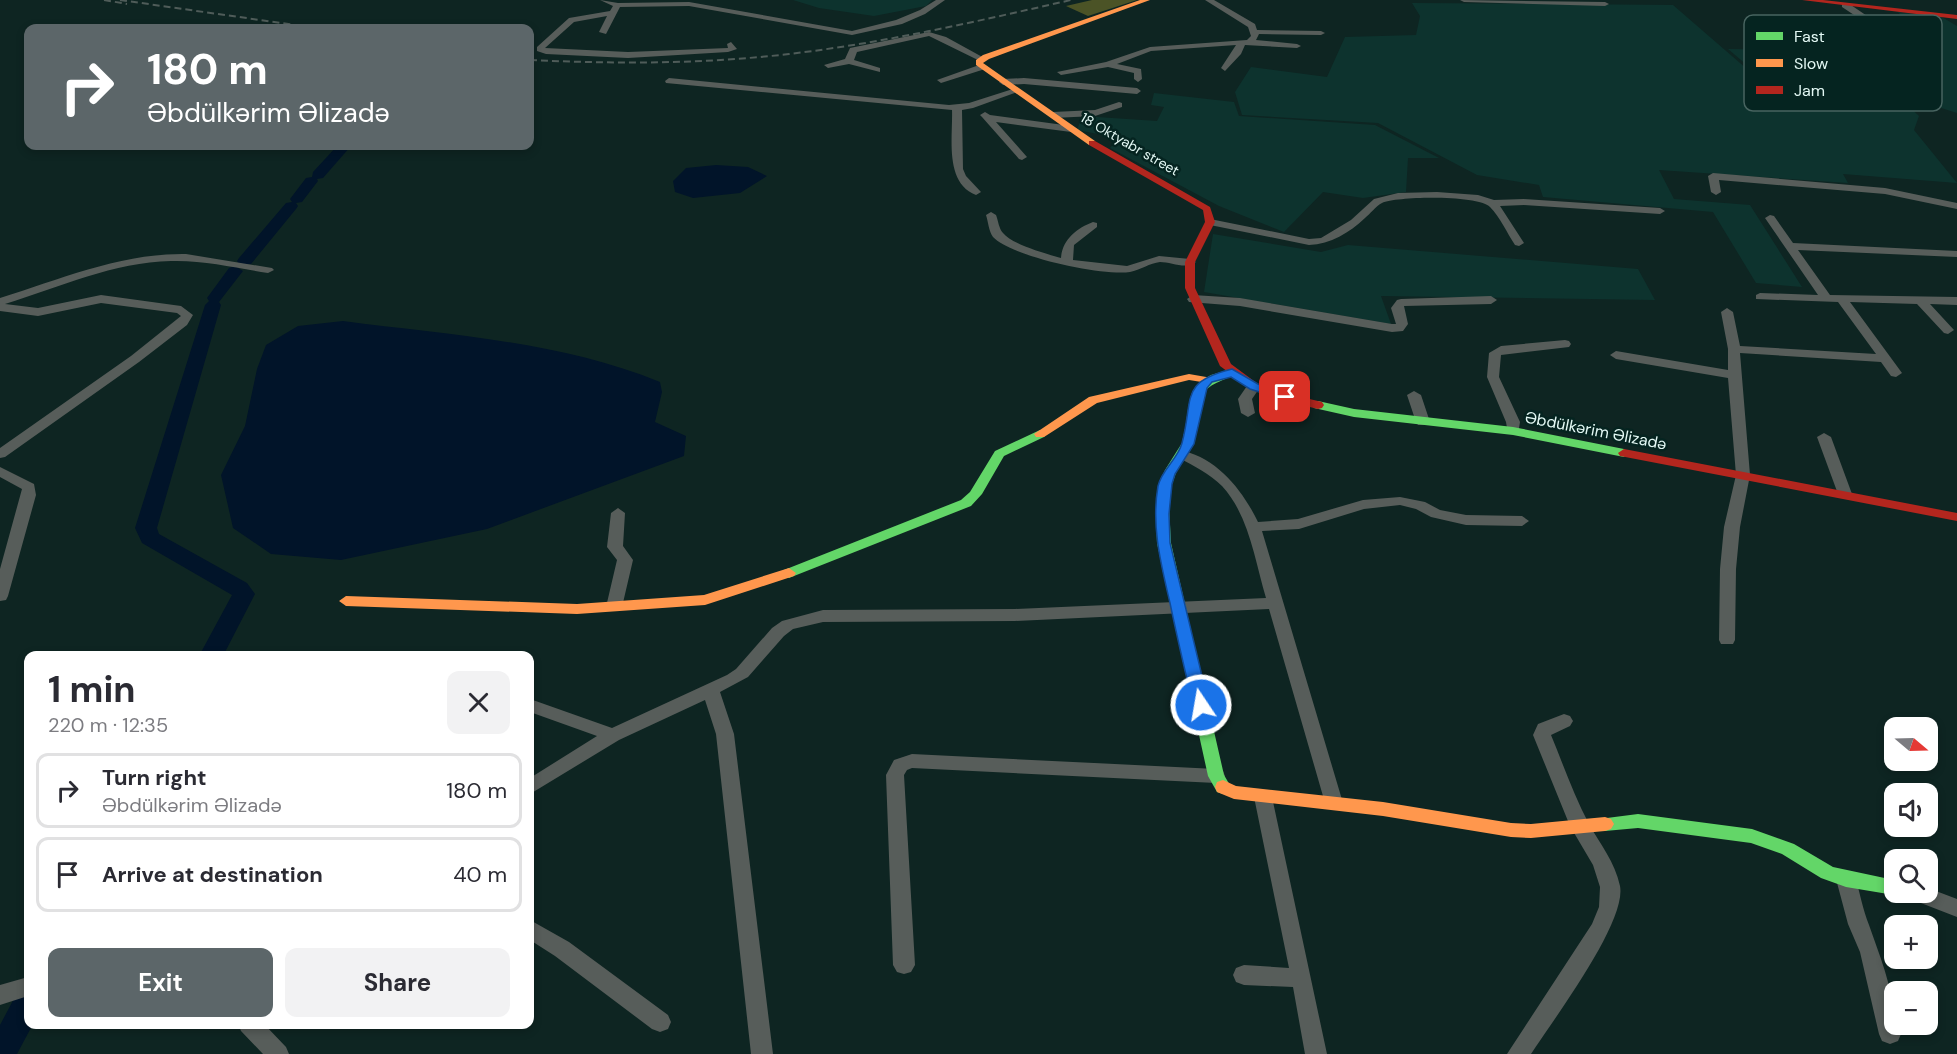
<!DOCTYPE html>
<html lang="en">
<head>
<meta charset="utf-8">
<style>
  :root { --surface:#fff; --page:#f2f2f3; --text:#2b2b33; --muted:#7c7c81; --line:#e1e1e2; --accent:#5c6669 }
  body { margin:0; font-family:"DM Sans",sans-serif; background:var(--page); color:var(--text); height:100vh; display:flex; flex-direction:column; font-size:22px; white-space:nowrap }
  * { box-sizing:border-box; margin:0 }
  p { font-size:20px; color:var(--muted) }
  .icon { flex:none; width:33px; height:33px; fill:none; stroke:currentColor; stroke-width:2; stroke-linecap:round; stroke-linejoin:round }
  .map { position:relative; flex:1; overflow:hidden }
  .sheet { position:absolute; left:24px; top:651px; width:510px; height:378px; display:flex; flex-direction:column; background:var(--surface); border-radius:12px; box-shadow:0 3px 9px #0003 }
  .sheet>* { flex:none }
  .banner { position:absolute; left:24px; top:24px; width:510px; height:126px; border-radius:12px; box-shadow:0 3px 9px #0003; background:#5c6669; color:#fff; overflow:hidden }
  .needle { width:39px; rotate:109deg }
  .buttons { position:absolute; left:1884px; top:717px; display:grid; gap:12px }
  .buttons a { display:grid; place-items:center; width:54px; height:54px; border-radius:12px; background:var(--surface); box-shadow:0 3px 9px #0003; font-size:30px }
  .pin { position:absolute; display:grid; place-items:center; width:51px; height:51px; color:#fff; margin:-26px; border-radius:12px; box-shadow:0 3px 9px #0006 }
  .me { position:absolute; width:66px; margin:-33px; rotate:348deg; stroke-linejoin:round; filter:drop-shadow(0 0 4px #0008) }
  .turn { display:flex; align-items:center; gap:21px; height:126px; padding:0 24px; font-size:27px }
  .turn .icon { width:78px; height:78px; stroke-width:2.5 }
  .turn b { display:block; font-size:42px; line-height:51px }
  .round { display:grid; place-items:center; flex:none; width:63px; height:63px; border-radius:12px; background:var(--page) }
  .head { display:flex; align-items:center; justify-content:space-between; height:102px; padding:0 24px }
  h1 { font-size:36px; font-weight:700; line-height:45px }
  .primary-button { display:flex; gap:12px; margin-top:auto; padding:12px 24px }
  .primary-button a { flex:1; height:69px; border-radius:12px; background:var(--accent); color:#fff; font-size:24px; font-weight:700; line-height:69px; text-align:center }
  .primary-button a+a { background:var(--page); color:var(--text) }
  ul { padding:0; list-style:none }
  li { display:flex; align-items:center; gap:18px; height:75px; margin:0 12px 9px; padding:0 12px; border:3px solid var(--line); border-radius:12px }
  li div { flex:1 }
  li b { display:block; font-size:22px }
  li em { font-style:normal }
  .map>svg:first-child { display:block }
</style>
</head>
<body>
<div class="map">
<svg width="1957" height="1054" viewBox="0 0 1957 1054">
  <rect width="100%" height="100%" fill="#0e2522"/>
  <!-- built -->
  <path fill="#0d332e" d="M 793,0 L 932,0 L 926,6 L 874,16 L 819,8 Z
    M 1412,3 L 1673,5 L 1770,89 L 1898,96 L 1919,116 L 1914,130 L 1957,183 L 1843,174 L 1848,183 L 1659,170 L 1674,199 L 1750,205 L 1802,287 L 1756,283 L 1713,212 L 1543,197 L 1539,185 L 1477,175 L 1378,123 L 1242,115 L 1235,92 L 1251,67 L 1327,77 L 1345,37 L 1416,35 L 1420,16 Z
    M 1898,12 L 1940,16 L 1957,26 L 1957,113 L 1900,95 L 1774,88 L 1728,49 L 1932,52 L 1892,23 L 1907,23 Z
    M 1154,93 L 1234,102 L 1239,116 L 1375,125 L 1439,158 L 1408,158 L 1406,192 L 1363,198 L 1323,192 L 1284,232 L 1219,206 L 1110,148 L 1119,138 L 1077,130 L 1082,116 L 1157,121 L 1164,107 L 1151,105 Z
    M 1213,234 L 1321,252 L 1348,245 L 1638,269 L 1655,300 L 1381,296 L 1391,324 L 1204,292 Z"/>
  <!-- forest -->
  <path fill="#4b5326" d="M 1092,0 L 1137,0 L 1088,16 L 1066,6 Z"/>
  <!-- water -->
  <path fill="#011429" d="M 716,165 L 748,167 L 767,176 L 740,193 L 693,198 L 675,192 L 673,181 L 686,168 Z
    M 343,321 C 449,335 559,341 660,382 L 662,392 L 655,422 L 686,436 L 684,456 L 487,529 L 341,560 L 271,554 L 233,528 L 221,475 L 245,426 L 257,369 L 266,345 L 298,326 Z"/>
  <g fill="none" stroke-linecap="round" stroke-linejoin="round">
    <!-- canal -->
    <path fill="#011429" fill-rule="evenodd" d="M 337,146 L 351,146 L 323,178 L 317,179 L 318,181 L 302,202 L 296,203 L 298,206 L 296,209 L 251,264 L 239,264 L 237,261 L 239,258 L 286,203 L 292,202 L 290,199 L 306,178 L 312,177 L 313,172 Z
      M 235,266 L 243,271 L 219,302 L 221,305 L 157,528 L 159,534 L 247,583 L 255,594 L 223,656 L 199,656 L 232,595 L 142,543 L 135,528 L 205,305 L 209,301 L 207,298 L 229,268 Z
      M 28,989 L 28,1024 L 33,1024 L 17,1054 L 0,1054 L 0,1025 L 17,993 Z"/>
    <!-- street -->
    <path fill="#575d5a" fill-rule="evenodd" d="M 600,0 L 618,3 L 689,2 L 852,31 L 896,20 L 920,10 L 936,0 L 945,0 L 925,14 L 902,24 L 852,35 L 689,6 L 620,7 L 606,34 L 599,32 L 607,16 L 574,22 L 545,48 L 628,52 L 728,48 L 727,44 L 731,42 L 737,49 L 728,52 L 628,58 L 546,54 L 537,51 L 537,47 L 569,18 L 610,11 L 613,6 Z
      M 1205,0 L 1214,0 L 1255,24 L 1257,30 L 1321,31 L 1325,33 L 1321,35 L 1259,34 L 1256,40 L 1297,44 L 1301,46 L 1297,48 L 1245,45 L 1241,54 L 1225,71 L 1221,68 L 1236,45 L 1151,51 L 1117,64 L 1141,69 L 1142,79 L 1138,82 L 1134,79 L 1134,73 L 1108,67 L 1061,75 L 1057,72 L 1106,62 L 1150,47 L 1247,40 L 1251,36 L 1248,27 Z
      M 1460,0 L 1605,2 L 1609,4 L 1605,6 L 1464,2 Z
      M 1842,3 L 1848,3 L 1914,48 L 1907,50 L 1842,7 Z
      M 929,32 L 946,37 L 986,59 L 982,62 L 929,36 L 857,52 L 854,60 L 880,68 L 880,72 L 849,64 L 828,68 L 824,65 L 845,59 L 850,48 Z
      M 982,64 L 985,65 L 985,69 L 941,83 L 937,80 Z
      M 669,78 L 949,105 L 969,103 L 1016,88 L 1020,91 L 973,108 L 962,110 L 963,169 L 966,176 L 981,192 L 976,195 C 944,183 953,137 952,110 L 666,83 L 665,81 Z
      M 1024,78 L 1137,88 L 1141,91 L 1137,94 L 1024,84 L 1003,85 L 999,82 L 1003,79 Z
      M 1119,102 L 1122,103 L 1122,107 L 1095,116 L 1053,118 L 1048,115 L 1053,112 L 1095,110 Z
      M 985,112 L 990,115 L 1071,126 L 1076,129 L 1071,132 L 996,122 L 1027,157 L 1022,160 L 1019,159 L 982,117 L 980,115 Z
      M 1713,173 L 1885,188 L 1957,203 L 1957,209 L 1885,194 L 1719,180 L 1721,192 L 1716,195 L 1711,192 L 1708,176 Z
      M 1437,192 L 1478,195 L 1494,200 L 1524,199 L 1660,208 L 1665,211 L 1660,214 L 1524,205 L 1500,206 L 1524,243 L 1519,246 L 1515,245 C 1507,233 1500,217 1490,207 C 1479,195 1398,196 1382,203 C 1376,206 1370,214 1365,218 C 1349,233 1331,244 1309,245 L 1210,225 L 1205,222 L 1210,219 L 1309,239 L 1321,238 L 1351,220 L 1374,199 L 1398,193 Z
      M 991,212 L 996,215 C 998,220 999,229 1003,233 C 1013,245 1047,254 1061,258 C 1062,240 1077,228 1093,222 L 1097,223 L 1097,227 L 1074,245 L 1073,260 L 1127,266 L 1159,256 L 1190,259 L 1196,262 C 1187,270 1171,262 1160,262 C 1150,263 1140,270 1130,272 C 1102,276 1012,257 993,237 C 989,232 988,221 986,215 Z
      M 1770,215 L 1774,216 L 1793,243 L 1957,251 L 1957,257 L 1798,250 L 1830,295 L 1957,297 L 1957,305 L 1930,304 L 1954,330 L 1948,334 L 1944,333 L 1917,304 L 1850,302 L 1902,373 L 1896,377 L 1891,376 L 1881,362 L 1740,353 L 1750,475 L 1740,527 L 1736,569 L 1735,640 L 1733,644 L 1721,644 L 1719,640 L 1720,569 L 1724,527 L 1736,475 L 1728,378 L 1616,359 L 1610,355 L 1616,351 L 1728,370 L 1728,349 L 1721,312 L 1727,308 L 1733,312 L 1740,346 L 1876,354 L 1838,302 L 1756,299 L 1756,295 L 1760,293 L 1818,295 L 1765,218 Z
      M 186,254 L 272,268 L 274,270 L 268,273 C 236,268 204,260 171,261 C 114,262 60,287 5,304 L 38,308 L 101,295 L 181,306 L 193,315 L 187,325 L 139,362 L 5,457 L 0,458 L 0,448 L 131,356 L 181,316 L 177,313 L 101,303 L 38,316 L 0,311 L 0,298 C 61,279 121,253 186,254 Z
      M 1193,295 L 1240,298 L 1392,324 L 1396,324 L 1391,308 L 1397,300 L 1401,299 L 1491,296 L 1497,300 L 1491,304 L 1404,306 L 1408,324 L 1403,331 L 1392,332 L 1240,306 L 1189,302 L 1187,299 Z
      M 1565,340 L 1569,341 L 1571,344 L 1569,347 L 1501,355 L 1499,377 L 1520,422 L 1518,434 L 1508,434 L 1506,422 L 1487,377 L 1489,353 L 1501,346 Z
      M 1254,382 L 1261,386 L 1252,399 L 1255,413 L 1248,417 L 1241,413 L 1238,399 L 1249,383 Z
      M 1414,391 L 1421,395 L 1430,422 L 1428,425 L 1418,425 L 1416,422 L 1407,395 Z
      M 1824,433 L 1831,437 L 1852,494 L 1850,497 L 1845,498 L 1838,494 L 1817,437 Z
      M 1184,451 C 1219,460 1243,491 1258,522 L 1298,519 L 1363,500 L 1400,497 L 1425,502 L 1440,510 L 1466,515 L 1522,516 L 1529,521 L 1522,526 L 1466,525 L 1431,517 L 1416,509 L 1400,505 L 1364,509 L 1299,529 L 1262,531 L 1343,803 L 1341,808 L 1334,810 L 1327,808 L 1325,803 L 1269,609 L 1015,621 L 823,622 L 793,629 L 784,636 L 748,677 L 720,692 L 734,734 L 773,1054 L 751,1054 L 716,734 L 705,700 L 619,740 L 530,794 L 530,778 L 597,736 L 530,712 L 530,699 L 612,728 L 727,675 L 736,669 L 772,628 L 782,621 L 823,610 L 1015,609 L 1266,598 C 1255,561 1249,515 1222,486 C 1210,474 1194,466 1179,458 L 1177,455 Z
      M 0,467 L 34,484 L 36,495 L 8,596 L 6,600 L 0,601 L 0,569 L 22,489 L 0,477 Z
      M 618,508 L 625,513 L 623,546 L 633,560 L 622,607 L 620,611 L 608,611 L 606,607 L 617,560 L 607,547 L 611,513 Z
      M 1564,714 L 1570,716 L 1573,721 L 1570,726 L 1551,735 C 1563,764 1574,796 1589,824 C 1600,844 1615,862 1620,886 C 1627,922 1553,1020 1531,1054 L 1507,1054 L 1592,924 L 1599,907 L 1600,887 L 1593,865 L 1570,826 L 1533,735 L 1538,724 Z
      M 912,754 L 1216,769 L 1223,771 L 1225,776 L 1223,781 L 1216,783 L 912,768 L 907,770 L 904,775 L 915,965 L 911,972 L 904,974 L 897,972 L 893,965 L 886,775 L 894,760 Z
      M 1263,790 L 1270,792 L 1272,797 L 1327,1054 L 1305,1054 L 1293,987 L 1244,985 L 1236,982 L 1233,975 L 1236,968 L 1244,965 L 1289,968 L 1254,797 L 1256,792 Z
      M 1846,871 L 1853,873 L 1856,879 C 1860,894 1863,910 1869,925 C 1880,957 1894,989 1894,1024 L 1899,1024 L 1901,1034 L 1898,1041 L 1890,1044 L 1882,1041 L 1879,1034 L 1860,952 L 1848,924 L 1836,879 L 1839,873 Z
      M 1928,888 L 1957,899 L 1957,917 L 1908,898 L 1905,892 L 1928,892 Z
      M 530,920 L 569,942 L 668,1015 L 671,1022 L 668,1029 L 660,1032 L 652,1029 L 555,956 L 530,940 Z
      M 28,977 L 28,996 L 0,1005 L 0,985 Z
      M 238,1024 L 264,1024 L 286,1047 L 289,1054 L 263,1054 L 241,1031 Z"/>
    <!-- fast -->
    <path fill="#63d668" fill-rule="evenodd" d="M 1232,369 L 1236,370 L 1238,372 C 1227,380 1214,381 1204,392 L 1194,443 L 1177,470 L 1171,487 L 1169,506 L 1171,543 L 1224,775 L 1231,787 L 1229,792 L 1223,794 L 1217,792 L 1208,776 L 1157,543 L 1156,506 L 1158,487 L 1165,470 L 1182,443 L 1193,391 L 1201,381 L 1211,375 Z
      M 1318,401 L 1354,409 L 1513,427 L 1624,449 L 1630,453 L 1624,457 L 1513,435 L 1354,417 L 1314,408 L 1312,405 L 1314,402 Z
      M 1040,430 L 1046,434 L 1044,437 L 1004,456 L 982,494 L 971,506 L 794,576 L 789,578 L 782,573 L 784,570 L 961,500 L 970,492 L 995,451 Z
      M 1638,814 L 1752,829 L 1794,844 L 1833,867 L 1894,880 L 1894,892 L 1900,892 L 1894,895 L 1846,887 L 1821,878 L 1782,854 L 1751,843 L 1638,828 L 1605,831 L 1599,829 L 1596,824 L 1599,819 Z"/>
    <!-- slow -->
    <path fill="#ff974d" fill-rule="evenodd" d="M 1140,0 L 1150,0 L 989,59 L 983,63 L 1095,141 L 1095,145 L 1089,145 L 976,65 L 976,60 L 983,55 Z
      M 1189,374 L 1212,378 L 1214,380 L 1208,383 L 1189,380 L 1097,403 L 1044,437 L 1036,437 L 1034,434 L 1089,397 Z
      M 789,568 L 796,573 L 794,576 L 705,605 L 577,614 L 346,606 L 339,601 L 346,596 L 577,604 L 704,595 Z
      M 1223,780 L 1236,786 L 1383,802 L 1511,823 L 1531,824 L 1605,817 L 1611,819 L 1614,824 L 1611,829 L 1605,831 L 1531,838 L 1511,837 L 1383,816 L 1234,799 L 1217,792 L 1215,787 L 1217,782 Z"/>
    <!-- jam -->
    <path fill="#b3261e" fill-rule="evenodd" d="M 1802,0 L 1823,0 L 1957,15 L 1957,19 Z
      M 1089,141 L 1095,141 L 1210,207 L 1215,222 L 1195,262 L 1195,288 L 1231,364 L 1258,384 L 1289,394 L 1322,402 L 1324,405 L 1322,408 L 1318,409 L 1281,400 L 1250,388 L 1220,366 L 1185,288 L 1185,262 L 1205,222 L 1203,210 L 1089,145 Z
      M 1624,449 L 1957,513 L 1957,521 L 1620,456 L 1618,453 Z"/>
    <!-- rail -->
    <path stroke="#4f5c59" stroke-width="2" stroke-dasharray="7 4" stroke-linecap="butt" d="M 104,0 L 127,4
      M 120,0 L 316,28
      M 530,60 C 616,64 703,64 789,54 C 884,43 978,21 1071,0"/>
  </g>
  <!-- route -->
  <path fill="#1a73e8" stroke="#114b97" stroke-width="1.5" d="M 1232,369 L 1258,384 L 1291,397 L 1285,400 L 1281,399 L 1250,389 L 1231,377 L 1212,382 L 1207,388 L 1194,444 L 1175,474 L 1172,484 L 1169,514 L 1170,543 L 1209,705 L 1206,710 L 1195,710 L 1193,705 C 1185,671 1177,637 1170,603 C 1161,564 1151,526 1158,486 C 1162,469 1178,459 1182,443 C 1194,398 1179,382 1232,369 Z"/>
  <g text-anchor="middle" stroke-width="5" stroke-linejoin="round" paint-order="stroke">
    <!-- far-street labels -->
    <g font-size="14" fill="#e3f8f4" stroke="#052420">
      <text transform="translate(1130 144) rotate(30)" y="5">18 Oktyabr street</text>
    </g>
    <!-- street labels -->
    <g font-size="16" fill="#e3f8f4" stroke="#052420">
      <text transform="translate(1596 430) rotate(11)" y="6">Əbdülkərim Əlizadə</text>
    </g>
  </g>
  <!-- legend -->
  <rect x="1744" y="15" width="198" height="96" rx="9" fill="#052420" stroke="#486460" stroke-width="1.5"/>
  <rect x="1756" y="32" width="27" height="8" fill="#63d668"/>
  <rect x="1756" y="59" width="27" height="8" fill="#ff974d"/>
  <rect x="1756" y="86" width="27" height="8" fill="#b3261e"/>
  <g font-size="16" fill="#e3f8f4">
    <text x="1794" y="42">Fast</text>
    <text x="1794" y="69">Slow</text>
    <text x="1794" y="96">Jam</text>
  </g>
</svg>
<div class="buttons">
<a><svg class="needle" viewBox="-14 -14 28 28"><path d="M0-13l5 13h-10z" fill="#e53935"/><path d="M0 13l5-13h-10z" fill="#7c7c81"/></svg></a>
<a><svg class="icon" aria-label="sound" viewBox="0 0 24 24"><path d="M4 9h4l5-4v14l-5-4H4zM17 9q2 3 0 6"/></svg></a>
<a><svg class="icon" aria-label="search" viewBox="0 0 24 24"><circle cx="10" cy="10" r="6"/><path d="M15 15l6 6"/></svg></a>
<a>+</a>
<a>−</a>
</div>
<div class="pin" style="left:1285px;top:397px;background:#d93025"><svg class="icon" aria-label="arrive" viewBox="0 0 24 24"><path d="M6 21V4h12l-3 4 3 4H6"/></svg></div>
<svg class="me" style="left:1201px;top:705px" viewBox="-20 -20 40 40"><circle r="17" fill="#1a73e8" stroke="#fff" stroke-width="3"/><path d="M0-11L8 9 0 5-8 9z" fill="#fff"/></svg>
<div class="banner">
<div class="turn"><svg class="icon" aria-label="right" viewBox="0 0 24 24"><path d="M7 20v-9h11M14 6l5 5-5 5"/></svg><div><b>180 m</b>Əbdülkərim Əlizadə</div></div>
</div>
<section class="sheet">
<div class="head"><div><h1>1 min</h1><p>220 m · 12:35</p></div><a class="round"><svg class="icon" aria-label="close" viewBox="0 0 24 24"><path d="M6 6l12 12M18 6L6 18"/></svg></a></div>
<ul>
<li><svg class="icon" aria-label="right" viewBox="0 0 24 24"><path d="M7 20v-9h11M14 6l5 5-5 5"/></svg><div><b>Turn right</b><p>Əbdülkərim Əlizadə</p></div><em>180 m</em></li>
<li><svg class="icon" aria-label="arrive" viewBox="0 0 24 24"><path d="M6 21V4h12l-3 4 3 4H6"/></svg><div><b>Arrive at destination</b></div><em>40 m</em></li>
</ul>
<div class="primary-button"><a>Exit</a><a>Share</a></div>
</section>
</div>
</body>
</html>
